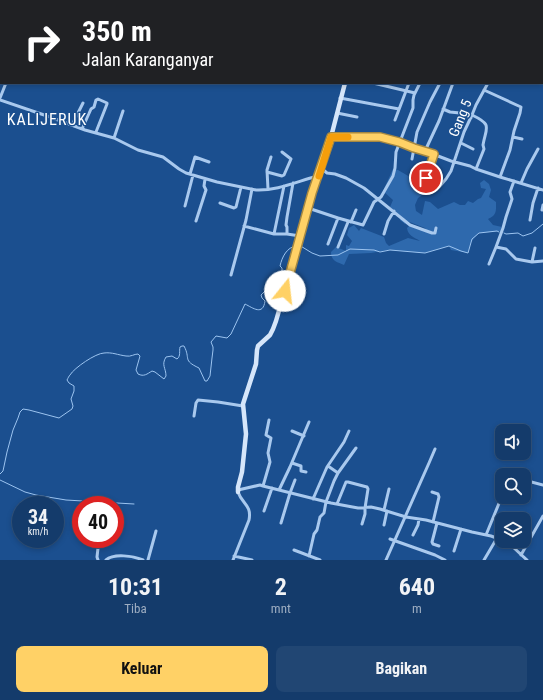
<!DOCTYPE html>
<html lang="id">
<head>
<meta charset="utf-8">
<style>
  :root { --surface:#143b6b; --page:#214673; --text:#f1f3f6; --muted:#9dadc1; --line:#33557e; --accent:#ffd166 }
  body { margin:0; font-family:"Roboto Condensed",sans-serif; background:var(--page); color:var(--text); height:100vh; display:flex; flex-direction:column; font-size:15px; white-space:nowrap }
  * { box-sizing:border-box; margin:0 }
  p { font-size:13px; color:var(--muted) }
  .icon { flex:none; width:22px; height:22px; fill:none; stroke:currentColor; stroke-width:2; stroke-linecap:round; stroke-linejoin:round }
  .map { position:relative; height:560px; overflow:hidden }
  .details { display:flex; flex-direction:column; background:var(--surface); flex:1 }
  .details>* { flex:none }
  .hud { position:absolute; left:0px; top:0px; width:543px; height:84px; box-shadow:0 2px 6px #0003,0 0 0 1px var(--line); background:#202124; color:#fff; overflow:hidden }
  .controls { position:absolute; left:495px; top:424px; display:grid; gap:8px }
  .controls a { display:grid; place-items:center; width:36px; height:36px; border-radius:8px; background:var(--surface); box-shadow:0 2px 6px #0003,0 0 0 1px var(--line); font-size:20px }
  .speed { position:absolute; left:12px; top:496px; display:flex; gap:8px; font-size:20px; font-weight:700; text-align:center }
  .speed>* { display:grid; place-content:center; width:52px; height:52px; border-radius:50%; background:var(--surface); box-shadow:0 2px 6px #0003,0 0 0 1px var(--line); line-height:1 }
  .speed small { font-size:10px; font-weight:400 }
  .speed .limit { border:6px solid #d22; background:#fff; color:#111 }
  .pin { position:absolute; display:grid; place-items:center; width:34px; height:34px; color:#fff; margin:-17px; border:2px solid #fff; border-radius:50%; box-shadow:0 1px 4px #0007 }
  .me { position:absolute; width:44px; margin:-22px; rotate:16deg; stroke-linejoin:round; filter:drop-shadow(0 0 3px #0008) }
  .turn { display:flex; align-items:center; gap:14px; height:84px; padding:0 16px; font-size:18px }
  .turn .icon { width:52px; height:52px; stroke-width:2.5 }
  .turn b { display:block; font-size:28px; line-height:34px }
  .eta { display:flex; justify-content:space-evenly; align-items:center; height:68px; text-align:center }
  .eta b { font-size:24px; font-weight:700; line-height:28px }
  .action { display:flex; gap:8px; margin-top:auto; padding:8px 16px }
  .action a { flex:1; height:46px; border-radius:8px; background:var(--accent); color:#111; font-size:16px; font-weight:700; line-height:46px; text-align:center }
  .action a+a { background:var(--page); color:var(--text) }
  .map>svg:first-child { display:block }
</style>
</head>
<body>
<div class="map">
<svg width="543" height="560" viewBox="0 0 543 560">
  <rect width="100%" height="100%" fill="#1b4f8f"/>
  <!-- green -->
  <path fill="#2e69ad" d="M 393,169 L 398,170 L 410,177 L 412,174 L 426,182 L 433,183 L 433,188 L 426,188 L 421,196 L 418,198 L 415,205 L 416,211 L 422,215 L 425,201 L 430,202 L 438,209 L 454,202 L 460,205 L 465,205 L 468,201 L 473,203 L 478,199 L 481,198 L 486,189 L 481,188 L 480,183 L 484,180 L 489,184 L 491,190 L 489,197 L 496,202 C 496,211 497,215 488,219 L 493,225 L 502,227 L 501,231 L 479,233 L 471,242 L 468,253 L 451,250 L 449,246 L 425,253 L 388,250 L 371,253 L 349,254 L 344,265 C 337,262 331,261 331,252 L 336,247 L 346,251 L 346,245 L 349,246 L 352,241 L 347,235 L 349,228 L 354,225 L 359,231 L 361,228 L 384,237 L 386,243 L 389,246 L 408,238 L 420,241 C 414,237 408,236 407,228 L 411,224 L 426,230 L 425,228 L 407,221 L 405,224 L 400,220 L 401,216 L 390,207 L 393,200 L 383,191 Z"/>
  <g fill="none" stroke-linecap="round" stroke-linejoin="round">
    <!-- stream -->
    <path stroke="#9cc4f0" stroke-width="1" d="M 504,233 L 506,234 L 518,233 L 523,236 L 532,233 L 543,224
      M 299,245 L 312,253 L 320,256 L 338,255 L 350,249 L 374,250 L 380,252 L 390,250 L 425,253 L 449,246 L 461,251 L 468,253 L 472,239 L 479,233 L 497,231 L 499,232
      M 0,474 L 3,471 L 7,452 L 13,430 L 18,418 L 20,412 L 23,409 L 29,410 L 59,418 L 72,409 L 73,406 L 71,399 L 74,391 L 74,386 L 69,383 L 67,380 C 68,378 69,376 70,375 C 74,368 96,353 104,353 C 112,352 118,355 126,356 C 131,357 134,354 138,354 L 140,356 L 136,370 L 138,374 C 144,377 147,374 152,371 L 155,372 L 164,379 L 166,376 C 166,368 161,365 166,357 L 172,356 L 177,359 C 181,356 179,351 180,347 L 182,346 L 184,346 C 191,359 182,360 199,368 L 205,381 L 207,381 L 210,376 L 212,358 L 213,350 L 213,347 L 211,342 L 216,336 L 227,338 L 231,334 L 245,304 C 253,308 263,316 265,301 L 262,298 L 261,295 L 266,290 L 273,290 L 282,273 L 282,268 L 280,266 C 282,257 287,247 296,246
      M 0,480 L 25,492 L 36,495 L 66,500 L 134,504"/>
    <!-- street -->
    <path stroke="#a9c9ee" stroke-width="3" d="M 121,0 L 124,1
      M 389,1 L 390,0
      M 405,1 L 405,0
      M 421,1 L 422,0
      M 373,83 L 415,93
      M 484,90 L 521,107 L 520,113 L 514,131 L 510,150 L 500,177
      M 0,98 L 6,83
      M 340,98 L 399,109
      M 0,100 L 50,117 L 85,130 L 114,138 L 138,150 L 163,157 L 179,169 L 186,173 L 217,182 L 256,190 C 277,191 298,181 318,176
      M 443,109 L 450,112 L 460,113 L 471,118
      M 337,113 L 357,117
      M 472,115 C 493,125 486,127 483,145 L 484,149 L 476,169
      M 395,120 L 409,83
      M 72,125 L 83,103
      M 82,129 L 91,109 L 94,107 L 96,100 L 98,99 L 107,103 L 107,104 L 96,132
      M 331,137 L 380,137 L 399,142 L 414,148 L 425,151 L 451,161 L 470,166 L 476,169 L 500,177 L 543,190
      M 513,137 L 522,139
      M 114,138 L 123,111
      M 461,143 L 473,149
      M 425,151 L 439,121 L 453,83
      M 433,154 L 427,178 L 439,187 L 446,179 L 451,171 L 464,132 L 472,115 L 476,105 L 488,83
      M 412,159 L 417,132 L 430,102 L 440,83
      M 321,168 L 327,173 L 335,174 L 346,178 L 364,188 L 410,225 L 432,233 L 435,233 L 436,228
      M 267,172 L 282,176 L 284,175 L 291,159 L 282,152
      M 190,174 L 195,157 L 209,162
      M 514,181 L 510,192 L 512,199 L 506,217 L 503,228 L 496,247 L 506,249 L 516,259 L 532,262 L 543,261
      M 521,183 L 527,169 L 538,149
      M 268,189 L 267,170 L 271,157
      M 220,203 L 234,208 L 236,207 L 241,187
      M 185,206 L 193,175
      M 308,208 L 338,218 L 363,225 L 374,202 L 381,197 L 393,176 L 395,168 L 396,152 L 413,108 L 413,100 L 414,95 L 420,83
      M 542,210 L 543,205
      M 530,220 L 533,203 L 538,188
      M 196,221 L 205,193 L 206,190 L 204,186 L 205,179
      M 351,222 L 356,210
      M 244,226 L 274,234 L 287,234 L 300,236
      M 274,234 L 284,186
      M 287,234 L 287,227 L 286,225 L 287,217 L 293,183
      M 384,234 L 388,221 L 394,211
      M 328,244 L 338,218
      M 338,247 L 348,222
      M 532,262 L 535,248
      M 489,264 L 496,247
      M 231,275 L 246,220 L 252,189
      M 194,416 L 196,403 L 198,400 L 218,402 L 243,406
      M 292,431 L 304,436
      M 292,463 L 301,466 L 301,471 L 306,472
      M 328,466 L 338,473
      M 524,480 L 543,485
      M 263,486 L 270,462 L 268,453 L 271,438 L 266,435 L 269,420
      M 238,490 L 260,485 L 263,486 L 331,503 L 358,508 L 371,507 L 380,509 L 406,517 L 426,520 L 472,532 L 491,536 L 502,540
      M 279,490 L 290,467 L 309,422
      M 432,492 L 438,494 L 439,497 L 433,522
      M 313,499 L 327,467 L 344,442 L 349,431
      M 337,504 L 346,482 L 348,482 L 367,487 L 368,489 L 365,508 L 365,514 L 362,524
      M 384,510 L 389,489
      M 264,511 L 272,488
      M 281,523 L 290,493 L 295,480
      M 437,523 L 432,542 L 433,544 L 439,546
      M 384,525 L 387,511
      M 413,535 L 418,525 L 419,519
      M 486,535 L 502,496
      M 390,539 L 435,555 L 445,560
      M 504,541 L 514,548 L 527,560
      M 294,550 L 320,560
      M 454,551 L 461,529
      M 521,555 L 543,516
      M 234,556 L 252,560
      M 309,556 L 314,534 L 317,530 L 320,517 L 324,513 L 326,502 L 334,481 L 338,473 L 356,448
      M 98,560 L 97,557 L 99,539
      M 106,560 C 114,553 133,556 143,560
      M 148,560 L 156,531
      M 233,560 L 249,520 C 252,505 242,504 238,492
      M 386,560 L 429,463 L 435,449
      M 484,560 L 497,538"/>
    <!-- secondary -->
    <path stroke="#d6e6fa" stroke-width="4.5" d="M 369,1 L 369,0
      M 238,492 L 238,487 L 242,472 L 246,434 L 243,404 L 256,364 L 257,350 L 258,346 L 270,335 L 273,329 L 276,321 L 313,193 L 331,137 L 345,83"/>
  </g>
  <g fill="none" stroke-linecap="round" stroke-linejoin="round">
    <defs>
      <path id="route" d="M 285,291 L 312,193 L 331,137 L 380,137 L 399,142 L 414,148 L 434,154 L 426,178"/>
    </defs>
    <!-- route casing -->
    <use href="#route" stroke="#a68842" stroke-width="10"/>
    <!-- route -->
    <use href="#route" stroke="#ffd166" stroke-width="7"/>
    <!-- slow -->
    <path stroke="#f59e0b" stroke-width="7" d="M 319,176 L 331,137 L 348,137"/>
  </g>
  <g text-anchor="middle" stroke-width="3" stroke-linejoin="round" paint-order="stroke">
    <!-- street labels -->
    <g font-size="14" fill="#fff" stroke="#1b4f8f">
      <text transform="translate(460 118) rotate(-68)" y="5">Gang 5</text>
    </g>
    <!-- quarter labels -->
    <g font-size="16" letter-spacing="1" fill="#fff" stroke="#1b4f8f">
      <text x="47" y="125">KALIJERUK</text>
    </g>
  </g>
</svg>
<div class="controls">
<a><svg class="icon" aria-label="sound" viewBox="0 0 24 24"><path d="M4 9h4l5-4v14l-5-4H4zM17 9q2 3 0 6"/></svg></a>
<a><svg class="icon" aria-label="search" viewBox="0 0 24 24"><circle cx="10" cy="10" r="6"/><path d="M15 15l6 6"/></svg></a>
<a><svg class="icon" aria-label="layers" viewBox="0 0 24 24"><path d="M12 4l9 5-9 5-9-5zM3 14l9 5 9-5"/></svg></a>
</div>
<div class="speed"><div>34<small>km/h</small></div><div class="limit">40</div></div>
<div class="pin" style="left:426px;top:178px;background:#d93025"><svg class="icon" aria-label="arrive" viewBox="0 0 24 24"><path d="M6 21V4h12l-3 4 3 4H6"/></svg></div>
<svg class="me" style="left:285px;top:291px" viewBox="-20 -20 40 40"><circle r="19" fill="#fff"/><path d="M0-13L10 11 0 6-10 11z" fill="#ffd166"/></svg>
<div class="hud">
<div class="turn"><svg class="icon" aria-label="right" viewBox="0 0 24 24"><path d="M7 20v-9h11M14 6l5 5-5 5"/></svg><div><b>350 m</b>Jalan Karanganyar</div></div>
</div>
</div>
<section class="details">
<div class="eta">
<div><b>10:31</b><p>Tiba</p></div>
<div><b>2</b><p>mnt</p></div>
<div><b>640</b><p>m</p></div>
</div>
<div class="action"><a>Keluar</a><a>Bagikan</a></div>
</section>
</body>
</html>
